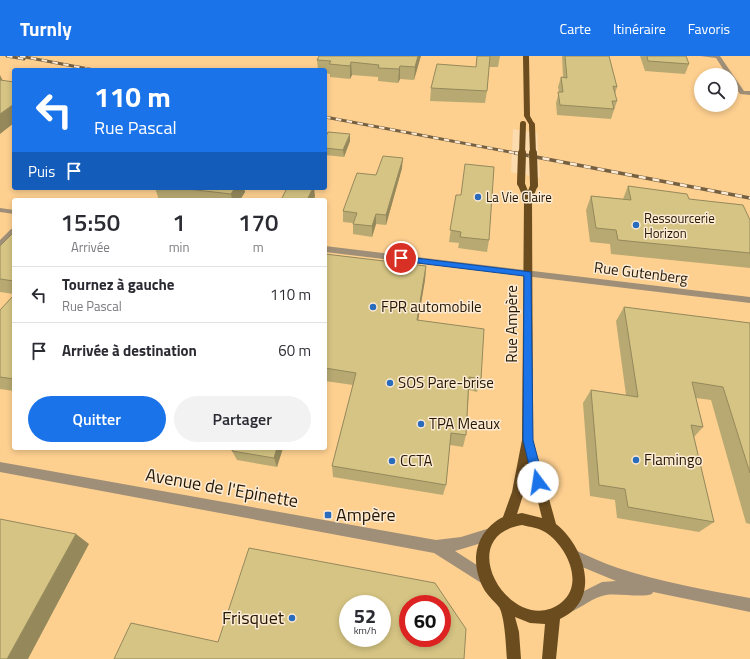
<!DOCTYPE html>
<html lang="fr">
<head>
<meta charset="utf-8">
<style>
  :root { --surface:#fff; --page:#f2f2f3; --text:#2b2b33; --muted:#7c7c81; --line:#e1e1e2; --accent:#1a73e8 }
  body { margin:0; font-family:"Titillium Web",sans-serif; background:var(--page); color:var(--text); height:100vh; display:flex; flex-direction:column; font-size:15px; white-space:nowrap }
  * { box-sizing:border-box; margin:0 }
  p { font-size:13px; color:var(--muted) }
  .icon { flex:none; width:22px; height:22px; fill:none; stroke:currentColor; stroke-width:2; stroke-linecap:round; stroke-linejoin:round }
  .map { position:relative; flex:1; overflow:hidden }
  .side { position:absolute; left:12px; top:142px; width:315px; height:252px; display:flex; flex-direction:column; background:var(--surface); border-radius:4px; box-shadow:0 2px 6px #0003 }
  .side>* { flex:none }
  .guide { position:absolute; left:12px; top:12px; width:315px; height:122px; border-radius:4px; box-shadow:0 2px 6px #0003; background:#1a73e8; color:#fff; overflow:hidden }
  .fabs { position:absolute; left:694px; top:12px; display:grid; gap:8px }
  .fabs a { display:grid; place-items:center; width:44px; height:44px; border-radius:50%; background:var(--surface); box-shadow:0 2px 6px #0003; font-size:20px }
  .speed { position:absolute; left:339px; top:539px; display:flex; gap:8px; font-size:20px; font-weight:700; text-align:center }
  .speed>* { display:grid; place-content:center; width:52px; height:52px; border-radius:50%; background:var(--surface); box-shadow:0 2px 6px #0003; line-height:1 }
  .speed small { font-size:10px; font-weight:400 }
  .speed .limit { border:6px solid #d22; background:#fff; color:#111 }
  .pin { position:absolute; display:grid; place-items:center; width:34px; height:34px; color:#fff; margin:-17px; border:2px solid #fff; border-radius:50%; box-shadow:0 1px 4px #0007 }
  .me { position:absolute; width:44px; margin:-22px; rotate:346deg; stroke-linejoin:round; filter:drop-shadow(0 0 3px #0008) }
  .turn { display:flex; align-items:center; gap:14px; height:84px; padding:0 16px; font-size:18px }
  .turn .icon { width:52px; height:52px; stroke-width:2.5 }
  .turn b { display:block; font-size:28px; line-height:34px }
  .then { display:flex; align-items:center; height:38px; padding:0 16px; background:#0003; gap:8px; font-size:15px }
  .eta { display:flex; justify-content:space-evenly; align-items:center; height:68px; text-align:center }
  .eta b { font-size:24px; font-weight:600; line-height:28px }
  .cta { display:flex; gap:8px; margin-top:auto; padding:8px 16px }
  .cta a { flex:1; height:46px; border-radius:24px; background:var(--accent); color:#fff; font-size:16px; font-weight:600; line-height:46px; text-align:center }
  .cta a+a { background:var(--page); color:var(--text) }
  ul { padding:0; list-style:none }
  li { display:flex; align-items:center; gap:12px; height:56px; padding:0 16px; border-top:1px solid var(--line) }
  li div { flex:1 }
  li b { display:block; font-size:15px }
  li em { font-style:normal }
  header { display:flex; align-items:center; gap:24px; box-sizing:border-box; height:56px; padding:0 20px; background:var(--accent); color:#fff }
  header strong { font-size:19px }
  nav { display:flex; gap:22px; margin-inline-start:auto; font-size:14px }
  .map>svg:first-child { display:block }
</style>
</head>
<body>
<header>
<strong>Turnly</strong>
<nav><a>Carte</a><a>Itinéraire</a><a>Favoris</a></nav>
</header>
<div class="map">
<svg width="750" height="603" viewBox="0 0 750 603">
  <rect width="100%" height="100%" fill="#fcdbae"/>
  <!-- built -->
  <path fill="#fed090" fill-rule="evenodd" d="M 0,0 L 750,0 L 750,603 L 0,603 ZM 14,14 L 325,14 L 325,132 L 14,132 ZM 701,19 L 731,19 L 731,49 L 701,49 ZM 513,73 L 537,77 L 540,122 L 511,116 ZM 14,144 L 325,144 L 325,392 L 14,392 ZM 348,548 L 382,548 L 382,582 L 348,582 ZM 408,548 L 442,548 L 442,582 L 408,582 Z"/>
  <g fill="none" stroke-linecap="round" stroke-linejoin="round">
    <!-- minor -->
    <path fill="#a08f78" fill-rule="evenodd" d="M 700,0 L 720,0 L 744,35 L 750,35 L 750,39 L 740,38 L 731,24 L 731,19 L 727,19 L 716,2 Z
      M 0,152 L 14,154 L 14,158 L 0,156 Z
      M 11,173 L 14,173 L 14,180 L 3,191 L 0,192 L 0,184 Z
      M 325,190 L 750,241 L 750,247 L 325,196 Z
      M 0,406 L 436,484 L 461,481 L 490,472 L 495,473 L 496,478 L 495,483 L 455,495 L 491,518 L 493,523 L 491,528 L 486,530 L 434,497 L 0,416 Z
      M 575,494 C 589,500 603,507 618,512 C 661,526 706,534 750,542 L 750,556 L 653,536 L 652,538 C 642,542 619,537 606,539 C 593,541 581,552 569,557 L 564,555 L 562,550 L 564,545 L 602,526 L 616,525 L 570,506 L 568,501 L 570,496 Z"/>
    <!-- major -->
    <path fill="#6a4c1f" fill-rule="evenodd" d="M 523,0 L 529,0 L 530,60 L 535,69 L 532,71 L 530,70 L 524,60 Z
      M 518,125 L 524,125 L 528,135 L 531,127 L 537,127 L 538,129 L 532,144 L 533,385 L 556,468 C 585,491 602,544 560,563 L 556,603 L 542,603 L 545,568 L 530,567 L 515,561 L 519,576 L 521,603 L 507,603 C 506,591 505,561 499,551 C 495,546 489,541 485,535 C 469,508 474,476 503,461 L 512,436 L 522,384 L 524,144 L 517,127 ZM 529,410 L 542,462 L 522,457 L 517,458 L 524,436 ZM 522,469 C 530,471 539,472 545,476 C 566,489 585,527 562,546 C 514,585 449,481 522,469 Z"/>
    <defs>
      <path id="rail-far1" d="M 7,0 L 24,3
        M 20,0 L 94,14
        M 325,61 L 521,98"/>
      <path id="rail" d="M 515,97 L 750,142"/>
    </defs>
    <!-- rail-far1 casing -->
    <use href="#rail-far1" stroke="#766042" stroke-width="3"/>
    <!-- rail casing -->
    <use href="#rail" stroke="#766042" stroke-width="3.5"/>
    <!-- rail-far1 -->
    <use href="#rail-far1" stroke="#fcebd5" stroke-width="2" stroke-dasharray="5.5" stroke-linecap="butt"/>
    <!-- rail -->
    <use href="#rail" stroke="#fcebd5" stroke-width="2.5" stroke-dasharray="7" stroke-linecap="butt"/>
    <!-- major-bridge-far1 -->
    <path stroke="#6a4c1f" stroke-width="6" d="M 532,69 L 533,98
      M 522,98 L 523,68"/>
    <!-- major-bridge -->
    <path stroke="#6a4c1f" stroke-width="8" d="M 533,97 L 534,129
      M 521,127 L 522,97"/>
  </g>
  <!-- wall -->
  <path fill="#b7a971" d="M 319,0 L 421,0 L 420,3 L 414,24 L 400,23 L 398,27 L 378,25 L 378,21 L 352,19 L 350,23 L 330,21 L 330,18 L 325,17 L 325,14 L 318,14 L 317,4 Z
    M 477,0 L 500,0 L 498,11 L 489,11 L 487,35 L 485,47 L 430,45 L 431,32 L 476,11 Z
    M 562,0 L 609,0 L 617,31 L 615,38 L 617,45 L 611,63 L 557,59 L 556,47 L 559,36 L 558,31 L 561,21 L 563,21 Z
    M 640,0 L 686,0 L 689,8 L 685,18 L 645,15 Z
    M 325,83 L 350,85 L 344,101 L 325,99 Z
    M 402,112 L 386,169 L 376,168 L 372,181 L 353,178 L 353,167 L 343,166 L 343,155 L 376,119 Z
    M 628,130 L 689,143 L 750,164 L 750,212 L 611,198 L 610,188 L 590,186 L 586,154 L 591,140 L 623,143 Z
    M 155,132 L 244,132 L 245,136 L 240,144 L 159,144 Z
    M 456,139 L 489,184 L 487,196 L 458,192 L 459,187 L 449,186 Z
    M 14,176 L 14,238 L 0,236 L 0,190 Z
    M 325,198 L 426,210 L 425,224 L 418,264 L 481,323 L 477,336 L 469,334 L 466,379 L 463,391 L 450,389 L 446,429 L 443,439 L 333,421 L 332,410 L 353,329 L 325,325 Z
    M 14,239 L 14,335 L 0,333 L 0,254 Z
    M 624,251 L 750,267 L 750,468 L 746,467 L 711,344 L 696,342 L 703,371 L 694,381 L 714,466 L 699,476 L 617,462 L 615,444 L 590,440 L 583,347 L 591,334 L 626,339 L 616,265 Z
    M 283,392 L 277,411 L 237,404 L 232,395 Z"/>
  <!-- shaded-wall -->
  <path fill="#95895c" d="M 418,0 L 421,0 L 420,3 L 414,24 L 415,11 Z
    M 351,6 L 352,19 L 350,23 L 350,10 Z
    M 400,10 L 400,23 L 398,27 L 399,13 Z
    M 0,19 L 4,27 L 0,30 Z
    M 14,48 L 14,67 L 0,78 L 0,58 Z
    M 350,78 L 350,85 L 344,101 L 343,94 Z
    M 403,102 L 402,112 L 386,169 L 386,159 Z
    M 233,132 L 244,132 L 245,136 L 240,144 L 232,144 L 231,138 Z
    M 313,132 L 314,132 L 315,140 L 314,144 L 307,144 Z
    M 376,158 L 376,168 L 372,181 L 372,170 Z
    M 426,210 L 425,224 L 416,277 L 417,264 Z
    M 277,392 L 283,392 L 277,411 L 274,402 Z
    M 76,478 L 89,488 L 28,603 L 7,603 Z"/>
  <!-- building -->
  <path fill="#d5c483" stroke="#95895c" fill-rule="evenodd" d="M 319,0 L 418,0 L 415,11 L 400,10 L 399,13 L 378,12 L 379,9 L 351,6 L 350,10 L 329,8 L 331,5 L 317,4 Z
    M 477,0 L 490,0 L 487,35 L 431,32 L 437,8 L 476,11 Z
    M 565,0 L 609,0 L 617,31 L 613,30 L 617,45 L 612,45 L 614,53 L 560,49 L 558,36 L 563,36 L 561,21 L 567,22 Z
    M 647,0 L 686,0 L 689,8 L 648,5 Z
    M 0,24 L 14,26 L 14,48 L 0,58 Z
    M 328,76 L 350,78 L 343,94 L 325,92 L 325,83 Z
    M 383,100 L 403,102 L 386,159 L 376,158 L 372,170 L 353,168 L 357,157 L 343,155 L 357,117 L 376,119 Z
    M 465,108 L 494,111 L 489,184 L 460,181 L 461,176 L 450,174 L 456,139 L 461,139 Z
    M 628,130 L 687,138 L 689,143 L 743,149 L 750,164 L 750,197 L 618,184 L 616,174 L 596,172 L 591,140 L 631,144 Z
    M 179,132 L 235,132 L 231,138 Z
    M 287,132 L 313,132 L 307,144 L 281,144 Z
    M 14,176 L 14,225 L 0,223 L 0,190 Z
    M 325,198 L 426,210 L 417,264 L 484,273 L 481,323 L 469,321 L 466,379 L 451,377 L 446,429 L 332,410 L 356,317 L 325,312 Z
    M 14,239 L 14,323 L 0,321 L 0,254 Z
    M 624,251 L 750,267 L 750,417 L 723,331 L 692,326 L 703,371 L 691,369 L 714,466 L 628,451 L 625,433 L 599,429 L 591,334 L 638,341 Z
    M 233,392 L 277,392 L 274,402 L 232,395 Z
    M 0,463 L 76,478 L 7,603 L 0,603 Z
    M 249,492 L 435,527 L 466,573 L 464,603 L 114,603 L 131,567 L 218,586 ZM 348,548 L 382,548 L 382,582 L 348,582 ZM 408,548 L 442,548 L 442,582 L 408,582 Z"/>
  <!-- route -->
  <path fill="#1a73e8" stroke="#114b97" d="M 399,200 L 531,216 L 533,384 L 544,426 L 542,429 L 538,431 L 535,429 L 533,426 L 523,384 L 524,220 L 401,205 L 398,202 Z"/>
  <!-- markers -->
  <g fill="#296cbd" stroke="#fcebd5" stroke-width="1.5">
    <circle cx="478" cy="141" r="4"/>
    <circle cx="636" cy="169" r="4"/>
    <circle cx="373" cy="251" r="4"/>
    <circle cx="390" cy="327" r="4"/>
    <circle cx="421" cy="368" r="4"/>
    <circle cx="636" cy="404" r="4"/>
    <circle cx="392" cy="405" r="4"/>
    <rect x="324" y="455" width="8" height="8" rx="2"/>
    <circle cx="292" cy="562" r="4"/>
  </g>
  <g text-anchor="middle" stroke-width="3" stroke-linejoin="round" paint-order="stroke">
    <!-- far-poi labels -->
    <g font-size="13" fill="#261702" stroke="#fcebd5" text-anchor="start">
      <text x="486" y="146">La Vie Claire</text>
      <text x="644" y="167">Ressourcerie<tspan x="644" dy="15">Horizon</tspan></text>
    </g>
    <!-- street labels -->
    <g font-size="15" fill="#261702" stroke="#fcebd5">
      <text transform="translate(641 217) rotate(7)" y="5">Rue Gutenberg</text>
      <text transform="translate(512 268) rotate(-90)" y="5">Rue Ampère</text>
    </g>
    <!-- poi labels -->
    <g font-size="15" fill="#261702" stroke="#fcebd5" text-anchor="start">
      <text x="381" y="256">FPR automobile</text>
      <text x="398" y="332">SOS Pare-brise</text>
      <text x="429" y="373">TPA Meaux</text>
      <text x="644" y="409">Flamingo</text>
      <text x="400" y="410">CCTA</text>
    </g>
    <!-- near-street labels -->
    <g font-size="18" fill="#261702" stroke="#fcebd5">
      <text transform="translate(222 432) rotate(10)" y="6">Avenue de l'Epinette</text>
    </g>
    <!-- near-poi labels -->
    <g font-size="18" fill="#261702" stroke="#fcebd5" text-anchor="start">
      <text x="336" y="465">Ampère</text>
      <text x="284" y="568" text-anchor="end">Frisquet</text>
    </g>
  </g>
</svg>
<div class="fabs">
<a><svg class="icon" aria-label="search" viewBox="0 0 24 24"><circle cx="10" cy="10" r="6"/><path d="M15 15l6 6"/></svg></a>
</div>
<div class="speed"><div>52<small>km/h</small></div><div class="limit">60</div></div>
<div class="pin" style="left:401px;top:202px;background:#d93025"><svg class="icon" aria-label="arrive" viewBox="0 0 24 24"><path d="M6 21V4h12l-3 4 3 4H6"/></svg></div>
<svg class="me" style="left:538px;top:426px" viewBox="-20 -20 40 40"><circle r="19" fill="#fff"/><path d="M0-13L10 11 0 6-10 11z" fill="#1a73e8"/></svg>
<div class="guide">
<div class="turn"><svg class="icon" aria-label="left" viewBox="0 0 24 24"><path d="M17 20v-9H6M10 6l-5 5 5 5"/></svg><div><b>110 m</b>Rue Pascal</div></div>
<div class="then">Puis<svg class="icon" aria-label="arrive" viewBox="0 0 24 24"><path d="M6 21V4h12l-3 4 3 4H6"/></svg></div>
</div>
<section class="side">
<div class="eta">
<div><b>15:50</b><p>Arrivée</p></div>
<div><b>1</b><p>min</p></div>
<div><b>170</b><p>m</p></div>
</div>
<ul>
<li><svg class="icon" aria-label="left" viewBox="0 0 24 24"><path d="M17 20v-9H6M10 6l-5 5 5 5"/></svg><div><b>Tournez à gauche</b><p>Rue Pascal</p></div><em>110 m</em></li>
<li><svg class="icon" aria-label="arrive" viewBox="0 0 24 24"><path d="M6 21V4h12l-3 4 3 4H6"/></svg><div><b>Arrivée à destination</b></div><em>60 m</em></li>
</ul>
<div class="cta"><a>Quitter</a><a>Partager</a></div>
</section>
</div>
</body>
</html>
